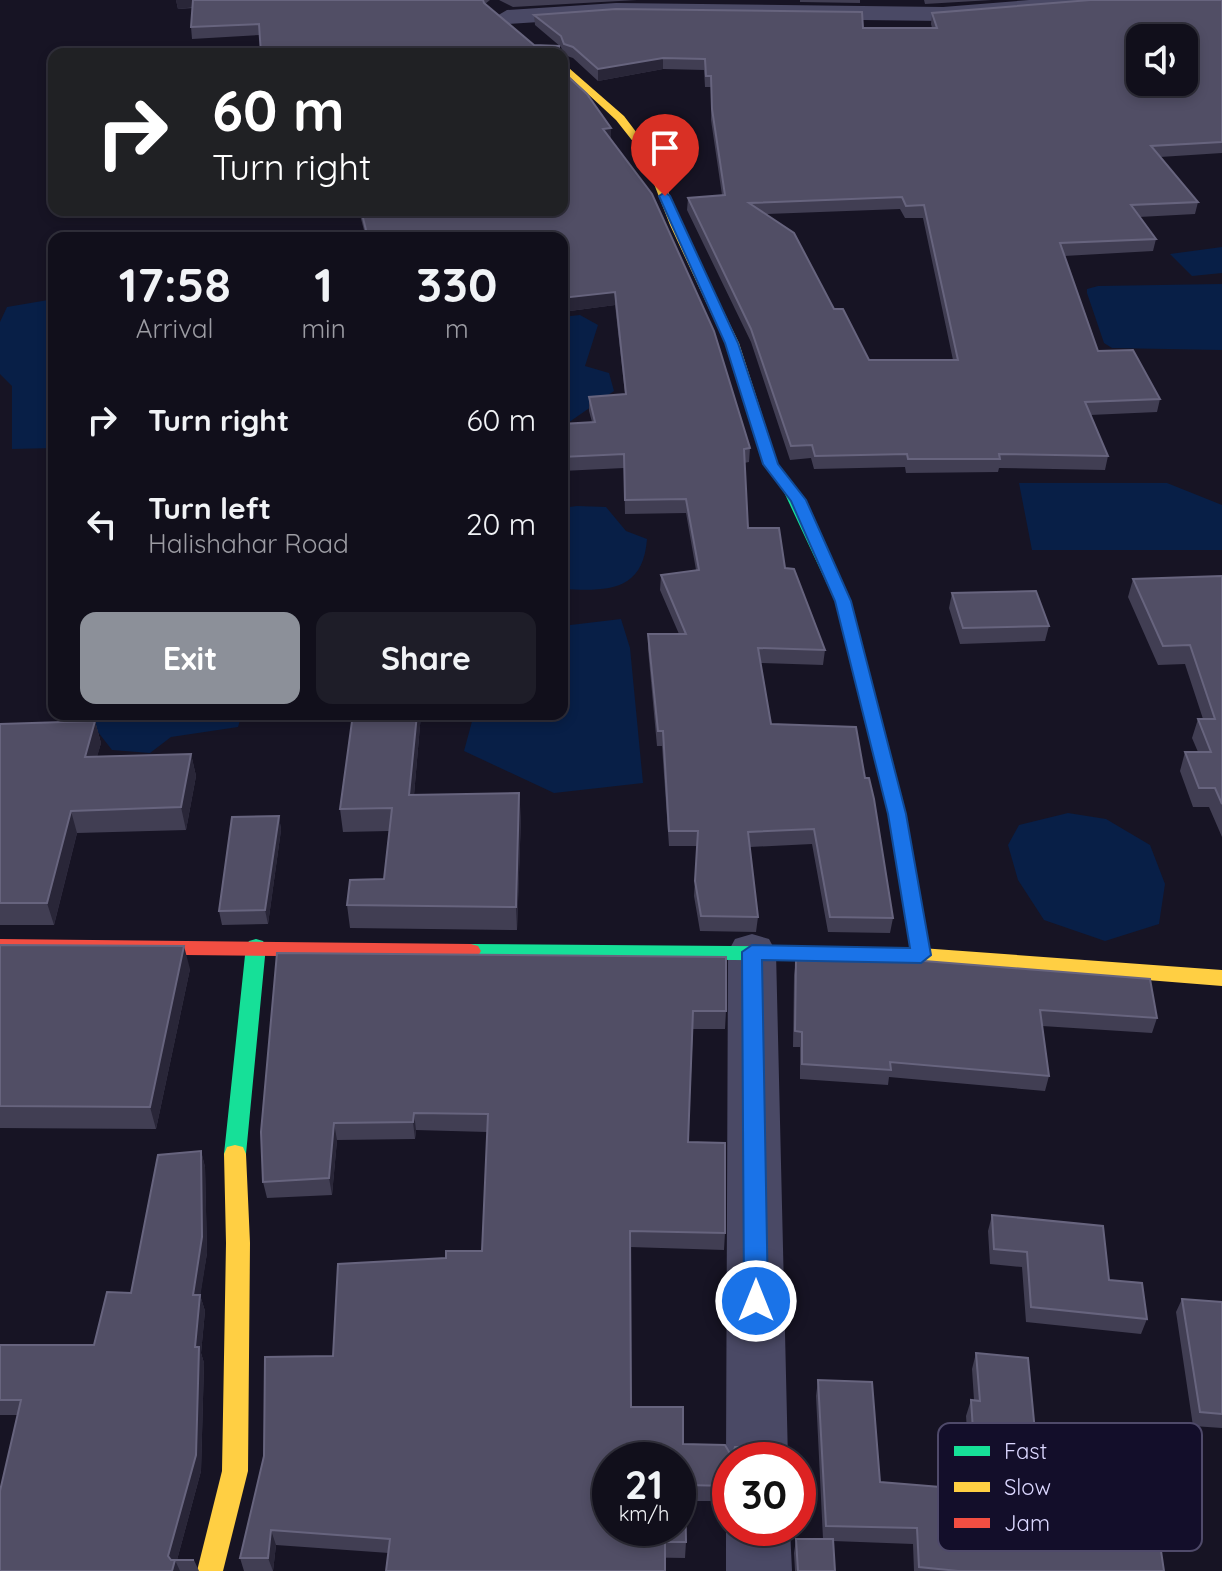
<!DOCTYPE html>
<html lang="en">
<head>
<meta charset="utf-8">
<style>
  :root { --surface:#110f1b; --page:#1e1d28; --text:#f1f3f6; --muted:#9c9ca3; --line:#302f3a; --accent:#8c9099 }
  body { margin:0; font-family:Quicksand,sans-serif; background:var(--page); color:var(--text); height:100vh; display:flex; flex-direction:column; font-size:30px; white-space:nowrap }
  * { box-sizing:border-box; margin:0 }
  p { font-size:26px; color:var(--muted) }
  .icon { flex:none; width:44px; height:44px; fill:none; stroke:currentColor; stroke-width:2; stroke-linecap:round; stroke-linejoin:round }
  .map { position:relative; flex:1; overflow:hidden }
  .drawer { position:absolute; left:48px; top:232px; width:520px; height:488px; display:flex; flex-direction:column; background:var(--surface); border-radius:16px; box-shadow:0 4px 12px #0003,0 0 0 2px var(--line) }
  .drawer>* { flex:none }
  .top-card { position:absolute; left:48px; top:48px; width:520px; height:168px; border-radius:16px; box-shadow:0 4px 12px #0003,0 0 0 2px var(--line); background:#202124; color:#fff; overflow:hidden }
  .buttons { position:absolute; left:1126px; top:24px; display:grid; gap:16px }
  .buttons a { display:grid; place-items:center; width:72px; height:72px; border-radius:16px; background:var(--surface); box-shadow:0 4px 12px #0003,0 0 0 2px var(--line); font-size:40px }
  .speed { position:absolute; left:592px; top:1442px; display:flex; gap:16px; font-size:40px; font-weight:700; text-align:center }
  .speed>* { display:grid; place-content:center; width:104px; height:104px; border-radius:50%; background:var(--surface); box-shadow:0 4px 12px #0003,0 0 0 2px var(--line); line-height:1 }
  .speed small { font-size:20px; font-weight:400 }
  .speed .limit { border:12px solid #d22; background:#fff; color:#111 }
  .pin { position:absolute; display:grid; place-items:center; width:68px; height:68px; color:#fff; margin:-82px -34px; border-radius:50% 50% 50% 0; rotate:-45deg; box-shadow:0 0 8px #0007 }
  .pin .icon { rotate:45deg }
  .me { position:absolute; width:88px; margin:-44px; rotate:0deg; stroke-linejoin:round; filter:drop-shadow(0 0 6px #0008) }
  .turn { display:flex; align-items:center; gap:28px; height:168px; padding:0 32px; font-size:36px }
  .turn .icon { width:104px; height:104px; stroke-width:2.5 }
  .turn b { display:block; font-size:56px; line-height:68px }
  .eta { display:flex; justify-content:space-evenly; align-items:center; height:136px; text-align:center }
  .eta b { font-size:48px; font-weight:700; line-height:56px }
  .action { display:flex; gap:16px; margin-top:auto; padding:16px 32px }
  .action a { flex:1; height:92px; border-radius:16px; background:var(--accent); color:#fff; font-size:32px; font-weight:700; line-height:92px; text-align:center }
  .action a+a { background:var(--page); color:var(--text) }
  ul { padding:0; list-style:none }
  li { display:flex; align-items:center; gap:24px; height:104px; padding:0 32px }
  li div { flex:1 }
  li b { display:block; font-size:30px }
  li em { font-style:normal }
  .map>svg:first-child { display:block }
</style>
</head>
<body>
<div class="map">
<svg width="1222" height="1571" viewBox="0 0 1222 1571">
  <rect width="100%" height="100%" fill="#171424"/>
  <!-- water -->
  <path fill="#081f47" d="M 1222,247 L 1222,273 L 1192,276 L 1170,254 Z
    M 1222,284 L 1222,350 L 1112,348 L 1104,343 L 1087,293 L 1087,289 L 1098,286 Z
    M 54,299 L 54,448 L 12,449 L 12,386 L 0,374 L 0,322 L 7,307 Z
    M 580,315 L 598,325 L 585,366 L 609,373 L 614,391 L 562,427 L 562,317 Z
    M 1019,483 L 1167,483 L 1222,505 L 1222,550 L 1032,550 Z
    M 577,506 L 606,507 L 626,531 L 647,539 C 643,593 606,591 562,589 L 562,508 Z
    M 621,619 L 630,648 L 643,783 L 554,793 L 464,751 L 474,714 L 562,714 L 562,626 Z
    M 91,714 L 242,714 L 238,727 L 171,737 L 150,753 L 112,750 L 98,732 Z
    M 1068,813 L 1106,819 L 1150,845 L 1165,884 L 1159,924 L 1105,941 L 1044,920 L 1018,880 L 1008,845 L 1019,825 Z"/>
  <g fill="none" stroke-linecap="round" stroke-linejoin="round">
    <!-- street -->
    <path fill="#4a4965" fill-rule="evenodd" d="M 1029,0 L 1122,0 L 1111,7 L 943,21 L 616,17 L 507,24 L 495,17 L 507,10 L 616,3 L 943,7 Z
      M 752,934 L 769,939 L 776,952 L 788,1460 L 730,1460 L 730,1470 L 726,1460 L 728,952 L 735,939 Z
      M 730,1518 L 730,1528 L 790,1528 L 792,1571 L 726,1571 L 726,1528 Z"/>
    <!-- fast -->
    <path fill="#16e098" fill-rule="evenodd" d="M 790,486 L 797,490 L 851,601 L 906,814 L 931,955 L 928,960 L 914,960 L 911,955 L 888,814 L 835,601 L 783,490 Z
      M 256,939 L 263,941 L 266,946 L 246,1154 L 243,1161 L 235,1163 L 227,1161 L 224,1154 L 246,946 L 249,941 Z
      M 471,944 L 843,947 L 850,949 L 853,954 L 850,959 L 843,961 L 471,958 L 464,956 L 461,951 L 464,946 Z"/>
    <!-- slow -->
    <path fill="#ffcf43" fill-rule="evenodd" d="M 562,62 L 624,116 L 652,153 L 682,225 L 739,343 L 778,464 L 797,490 L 795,493 L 785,493 L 764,464 L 725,343 L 670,225 L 642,153 L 616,120 L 562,70 Z
      M 843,947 L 921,948 L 1222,970 L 1222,986 L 921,962 L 843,961 L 836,959 L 833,954 L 836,949 Z
      M 235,1145 L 243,1147 L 246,1154 L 250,1243 L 248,1471 L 223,1571 L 197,1571 L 222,1471 L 226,1243 L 224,1154 L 227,1147 Z"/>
    <!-- jam -->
    <path fill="#f24e42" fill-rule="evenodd" d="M 0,939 L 471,944 L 478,946 L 481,951 L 478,956 L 471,958 L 0,953 Z"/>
  </g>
  <!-- wall -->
  <path fill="#413e53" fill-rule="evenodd" d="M 176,0 L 490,0 L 485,4 L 260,35 L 192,39 L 191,27 L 193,8 L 178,9 Z
    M 499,0 L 637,0 L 513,7 Z
    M 800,0 L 860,0 L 860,3 L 800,2 Z
    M 924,0 L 992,0 L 925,4 Z
    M 1222,0 L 1222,153 L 1160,157 L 1198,202 L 1195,214 L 1139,217 L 1156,239 L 1153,251 L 1064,256 L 1098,351 L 1160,399 L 1157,412 L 1090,415 L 1108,456 L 1105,470 L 999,468 L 998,472 L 906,473 L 905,467 L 814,469 L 811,458 L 790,460 L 751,342 L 687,210 L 688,198 L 722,195 L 711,120 L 711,87 L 705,87 L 704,70 L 663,69 L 598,81 L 573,58 L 564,55 L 561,47 L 535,25 L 534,15 L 863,28 L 932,28 L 931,24 L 932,13 ZM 900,209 L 905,218 L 923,218 L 953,360 L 869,360 L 767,214 Z
    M 611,139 L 750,448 L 749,462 L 744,463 L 748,528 L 785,568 L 825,650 L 823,665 L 761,663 L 771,724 L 865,778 L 893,918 L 890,933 L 828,932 L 812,844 L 750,847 L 758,917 L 756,932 L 700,931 L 694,896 L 697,846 L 669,846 L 662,746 L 657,746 L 648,649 L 648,634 L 679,634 L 660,590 L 661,575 L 696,570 L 686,513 L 625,514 L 624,468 L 562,471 L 562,424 L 592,422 L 589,411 L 589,397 L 625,394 L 615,305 L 562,312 L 562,238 L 366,238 L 359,211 L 303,215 L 302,210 L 562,210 Z
    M 1222,576 L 1222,837 L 1209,807 L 1193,807 L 1180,771 L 1185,752 L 1198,752 L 1192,738 L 1198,719 L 1203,719 L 1185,664 L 1158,665 L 1128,597 L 1133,579 Z
    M 952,593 L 1049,626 L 1045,641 L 960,644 L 949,608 Z
    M 353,714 L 421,714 L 414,795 L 521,816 L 517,930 L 350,928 L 347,905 L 384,879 L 389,831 L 343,832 L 340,809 Z
    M 95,721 L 101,743 L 97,756 L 191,754 L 196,776 L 186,830 L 77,833 L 54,925 L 0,925 L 0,724 Z
    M 279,816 L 281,830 L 268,924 L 222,925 L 219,911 Z
    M 0,945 L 190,969 L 156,1129 L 0,1128 Z
    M 277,953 L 726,1011 L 725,1029 L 693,1029 L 688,1142 L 725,1233 L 724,1250 L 630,1247 L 631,1407 L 683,1444 L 732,1457 L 742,1447 L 730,1460 L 730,1501 L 685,1501 L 686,1542 L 685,1558 L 389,1553 L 276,1545 L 273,1571 L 244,1571 L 240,1558 L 333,1356 L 446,1258 L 482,1251 L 487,1132 L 416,1130 L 415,1139 L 337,1140 L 332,1195 L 267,1198 L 263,1182 Z
    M 796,960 L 1157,1018 L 1152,1033 L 1042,1026 L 1049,1076 L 1045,1091 L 889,1077 L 888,1085 L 800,1079 L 800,1047 L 793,1047 L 794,975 Z
    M 201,1151 L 205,1167 L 207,1253 L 200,1295 L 205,1311 L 201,1353 L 204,1363 L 201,1471 L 177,1560 L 194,1560 L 199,1571 L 0,1571 L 18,1415 L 0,1415 L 0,1345 L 94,1345 L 131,1293 Z
    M 992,1215 L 1109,1280 L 1147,1319 L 1141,1334 L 1026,1322 L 1022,1267 L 990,1264 L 988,1231 Z
    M 1182,1299 L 1222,1302 L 1222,1428 L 1193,1426 L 1176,1312 Z
    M 976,1353 L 1041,1495 L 1164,1571 L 914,1571 L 913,1544 L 833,1541 L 835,1571 L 795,1571 L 794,1553 L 796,1539 L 823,1539 L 816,1396 L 818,1380 L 880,1482 L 971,1489 L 966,1416 L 971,1400 L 974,1400 L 972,1369 Z"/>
  <!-- shaded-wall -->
  <path fill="#292638" d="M 176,0 L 194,0 L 195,7 L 178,9 Z
    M 663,58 L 663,69 L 598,81 L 598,69 Z
    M 611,128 L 611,140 L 603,129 Z
    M 615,292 L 615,305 L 562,312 L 562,298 Z
    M 417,714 L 421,714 L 412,818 L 409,795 Z
    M 95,721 L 101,743 L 91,779 L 85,757 Z
    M 191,754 L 196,776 L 186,830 L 181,807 Z
    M 519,793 L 521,816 L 517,930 L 516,907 Z
    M 71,811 L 77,833 L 54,925 L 47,903 Z
    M 279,816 L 281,830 L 268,924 L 265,910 Z
    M 184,946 L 190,969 L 156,1129 L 150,1107 Z
    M 414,1113 L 416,1130 L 415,1139 L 413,1122 Z
    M 334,1123 L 337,1140 L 332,1195 L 329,1178 Z
    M 201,1151 L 205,1167 L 207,1253 L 198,1311 L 193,1295 Z
    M 200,1295 L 205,1311 L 201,1353 L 204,1363 L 201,1471 L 177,1560 L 175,1560 L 180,1571 L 172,1571 L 168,1556 Z
    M 271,1530 L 276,1545 L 273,1571 L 268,1558 Z"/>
  <!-- building -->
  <path fill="#514e65" stroke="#67647e" stroke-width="2" fill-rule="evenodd" d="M 193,0 L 483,0 L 484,3 L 534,45 L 559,46 L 559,54 L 261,54 L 259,24 L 191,27 Z
    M 1090,0 L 1222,0 L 1222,142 L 1151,146 L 1198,202 L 1131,205 L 1156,239 L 1060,243 L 1098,351 L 1133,350 L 1160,399 L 1085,402 L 1108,456 L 999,454 L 1000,459 L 908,459 L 907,454 L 815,456 L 812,445 L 791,446 L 751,329 L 688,198 L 725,195 L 712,109 L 711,76 L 706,76 L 705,59 L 663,58 L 598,69 L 573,47 L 564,44 L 561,36 L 534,15 L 616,9 L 862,12 L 863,28 L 937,28 L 932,13 ZM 1140,38 L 1184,38 L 1184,82 L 1140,82 ZM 902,197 L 906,206 L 924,205 L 958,360 L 869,360 L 843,309 L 834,309 L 794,233 L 749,203 Z
    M 562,71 L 587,94 L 611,128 L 603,129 L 652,194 L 714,331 L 750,448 L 744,449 L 748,528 L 779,528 L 785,568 L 794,569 L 825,650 L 758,648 L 771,724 L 856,727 L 865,778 L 869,778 L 874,799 L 893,918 L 830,917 L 814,829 L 748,832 L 758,917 L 701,916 L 695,881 L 698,831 L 669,831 L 663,731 L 658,731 L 648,634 L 686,634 L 661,575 L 699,570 L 686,499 L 625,500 L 624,454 L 562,457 L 562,424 L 595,422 L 589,397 L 626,394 L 615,292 L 562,298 L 562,238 L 368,238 L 361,210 L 562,210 Z
    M 1222,576 L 1222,804 L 1215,788 L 1199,788 L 1185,752 L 1211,752 L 1198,719 L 1215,719 L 1190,645 L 1163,646 L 1133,579 Z
    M 1036,591 L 1049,626 L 963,628 L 952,593 Z
    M 353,714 L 417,714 L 409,795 L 519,793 L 516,907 L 347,905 L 350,880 L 384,879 L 392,808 L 340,809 Z
    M 95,721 L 85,757 L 191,754 L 181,807 L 71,811 L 47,903 L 0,903 L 0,724 Z
    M 279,816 L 265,910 L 219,911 L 232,817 Z
    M 0,945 L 184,946 L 150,1107 L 0,1106 Z
    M 277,953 L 726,957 L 726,1011 L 693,1011 L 688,1142 L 725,1143 L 725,1233 L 630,1231 L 631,1407 L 683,1407 L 683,1444 L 725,1445 L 732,1457 L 735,1447 L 742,1447 L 742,1460 L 730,1460 L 730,1486 L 685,1485 L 686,1542 L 665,1542 L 665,1571 L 386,1571 L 390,1539 L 271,1530 L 268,1558 L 240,1558 L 264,1456 L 265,1357 L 333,1356 L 338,1264 L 446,1258 L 446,1251 L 482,1251 L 488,1114 L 414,1113 L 413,1122 L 334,1123 L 329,1178 L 263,1182 L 261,1132 ZM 610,1460 L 678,1460 L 678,1528 L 610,1528 Z
    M 796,960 L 924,961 L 1150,979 L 1157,1018 L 1040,1010 L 1049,1076 L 890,1062 L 891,1070 L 802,1064 L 802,1032 L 795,1031 Z
    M 201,1151 L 202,1237 L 193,1295 L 200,1295 L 195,1347 L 199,1347 L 196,1455 L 168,1556 L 171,1560 L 194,1560 L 175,1560 L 172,1571 L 0,1571 L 0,1491 L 21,1400 L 0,1400 L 0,1345 L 94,1345 L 107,1292 L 131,1293 L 158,1155 Z
    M 992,1215 L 1103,1226 L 1109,1280 L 1142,1283 L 1147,1319 L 1031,1307 L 1027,1252 L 994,1249 Z
    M 1182,1299 L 1222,1302 L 1222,1414 L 1200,1412 Z
    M 976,1353 L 1028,1358 L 1041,1495 L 1154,1504 L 1164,1571 L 958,1571 L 919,1567 L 917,1528 L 826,1526 L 818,1380 L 872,1382 L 880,1482 L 977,1490 L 971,1400 L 980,1401 Z
    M 796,1539 L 833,1539 L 835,1571 L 798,1571 Z"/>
  <!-- route -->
  <path fill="#1a73e8" stroke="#114b97" stroke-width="2" d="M 665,192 L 670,196 L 738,343 L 778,464 L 806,500 L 851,601 L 906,814 L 931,955 L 921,963 L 762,960 L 768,1301 L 764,1309 L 756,1312 L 747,1309 L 744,1301 L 742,952 L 752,945 L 910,948 L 888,814 L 835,601 L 791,501 L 763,464 L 725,343 L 659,196 Z"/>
  <!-- legend -->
  <rect x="938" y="1423" width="264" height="128" rx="12" fill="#130e2a" stroke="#4f4a6a" stroke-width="2"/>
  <rect x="954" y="1446" width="36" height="10" fill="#16e098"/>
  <rect x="954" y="1482" width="36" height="10" fill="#ffcf43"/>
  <rect x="954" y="1518" width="36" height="10" fill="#f24e42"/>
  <g font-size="22" fill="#dbd7ff">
    <text x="1004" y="1459">Fast</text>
    <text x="1004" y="1495">Slow</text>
    <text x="1004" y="1531">Jam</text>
  </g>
</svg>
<div class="buttons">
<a><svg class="icon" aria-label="sound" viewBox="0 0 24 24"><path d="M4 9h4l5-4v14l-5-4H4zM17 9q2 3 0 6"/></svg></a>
</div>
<div class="speed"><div>21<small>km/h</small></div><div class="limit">30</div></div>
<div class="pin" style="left:665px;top:196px;background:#d93025"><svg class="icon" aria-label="arrive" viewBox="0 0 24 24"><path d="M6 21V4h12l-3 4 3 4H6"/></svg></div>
<svg class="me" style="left:756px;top:1301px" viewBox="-20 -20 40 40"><circle r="17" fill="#1a73e8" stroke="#fff" stroke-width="3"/><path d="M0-11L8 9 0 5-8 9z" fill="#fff"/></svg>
<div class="top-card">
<div class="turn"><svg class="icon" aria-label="right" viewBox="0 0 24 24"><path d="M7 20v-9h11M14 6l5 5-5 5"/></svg><div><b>60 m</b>Turn right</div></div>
</div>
<section class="drawer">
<div class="eta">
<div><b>17:58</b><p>Arrival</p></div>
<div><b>1</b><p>min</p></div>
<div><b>330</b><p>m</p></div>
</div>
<ul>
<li><svg class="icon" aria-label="right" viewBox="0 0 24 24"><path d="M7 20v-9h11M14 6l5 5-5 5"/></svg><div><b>Turn right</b></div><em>60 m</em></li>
<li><svg class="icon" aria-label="left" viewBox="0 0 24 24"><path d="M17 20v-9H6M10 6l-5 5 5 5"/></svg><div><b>Turn left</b><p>Halishahar Road</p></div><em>20 m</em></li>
</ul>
<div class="action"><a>Exit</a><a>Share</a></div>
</section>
</div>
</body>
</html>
